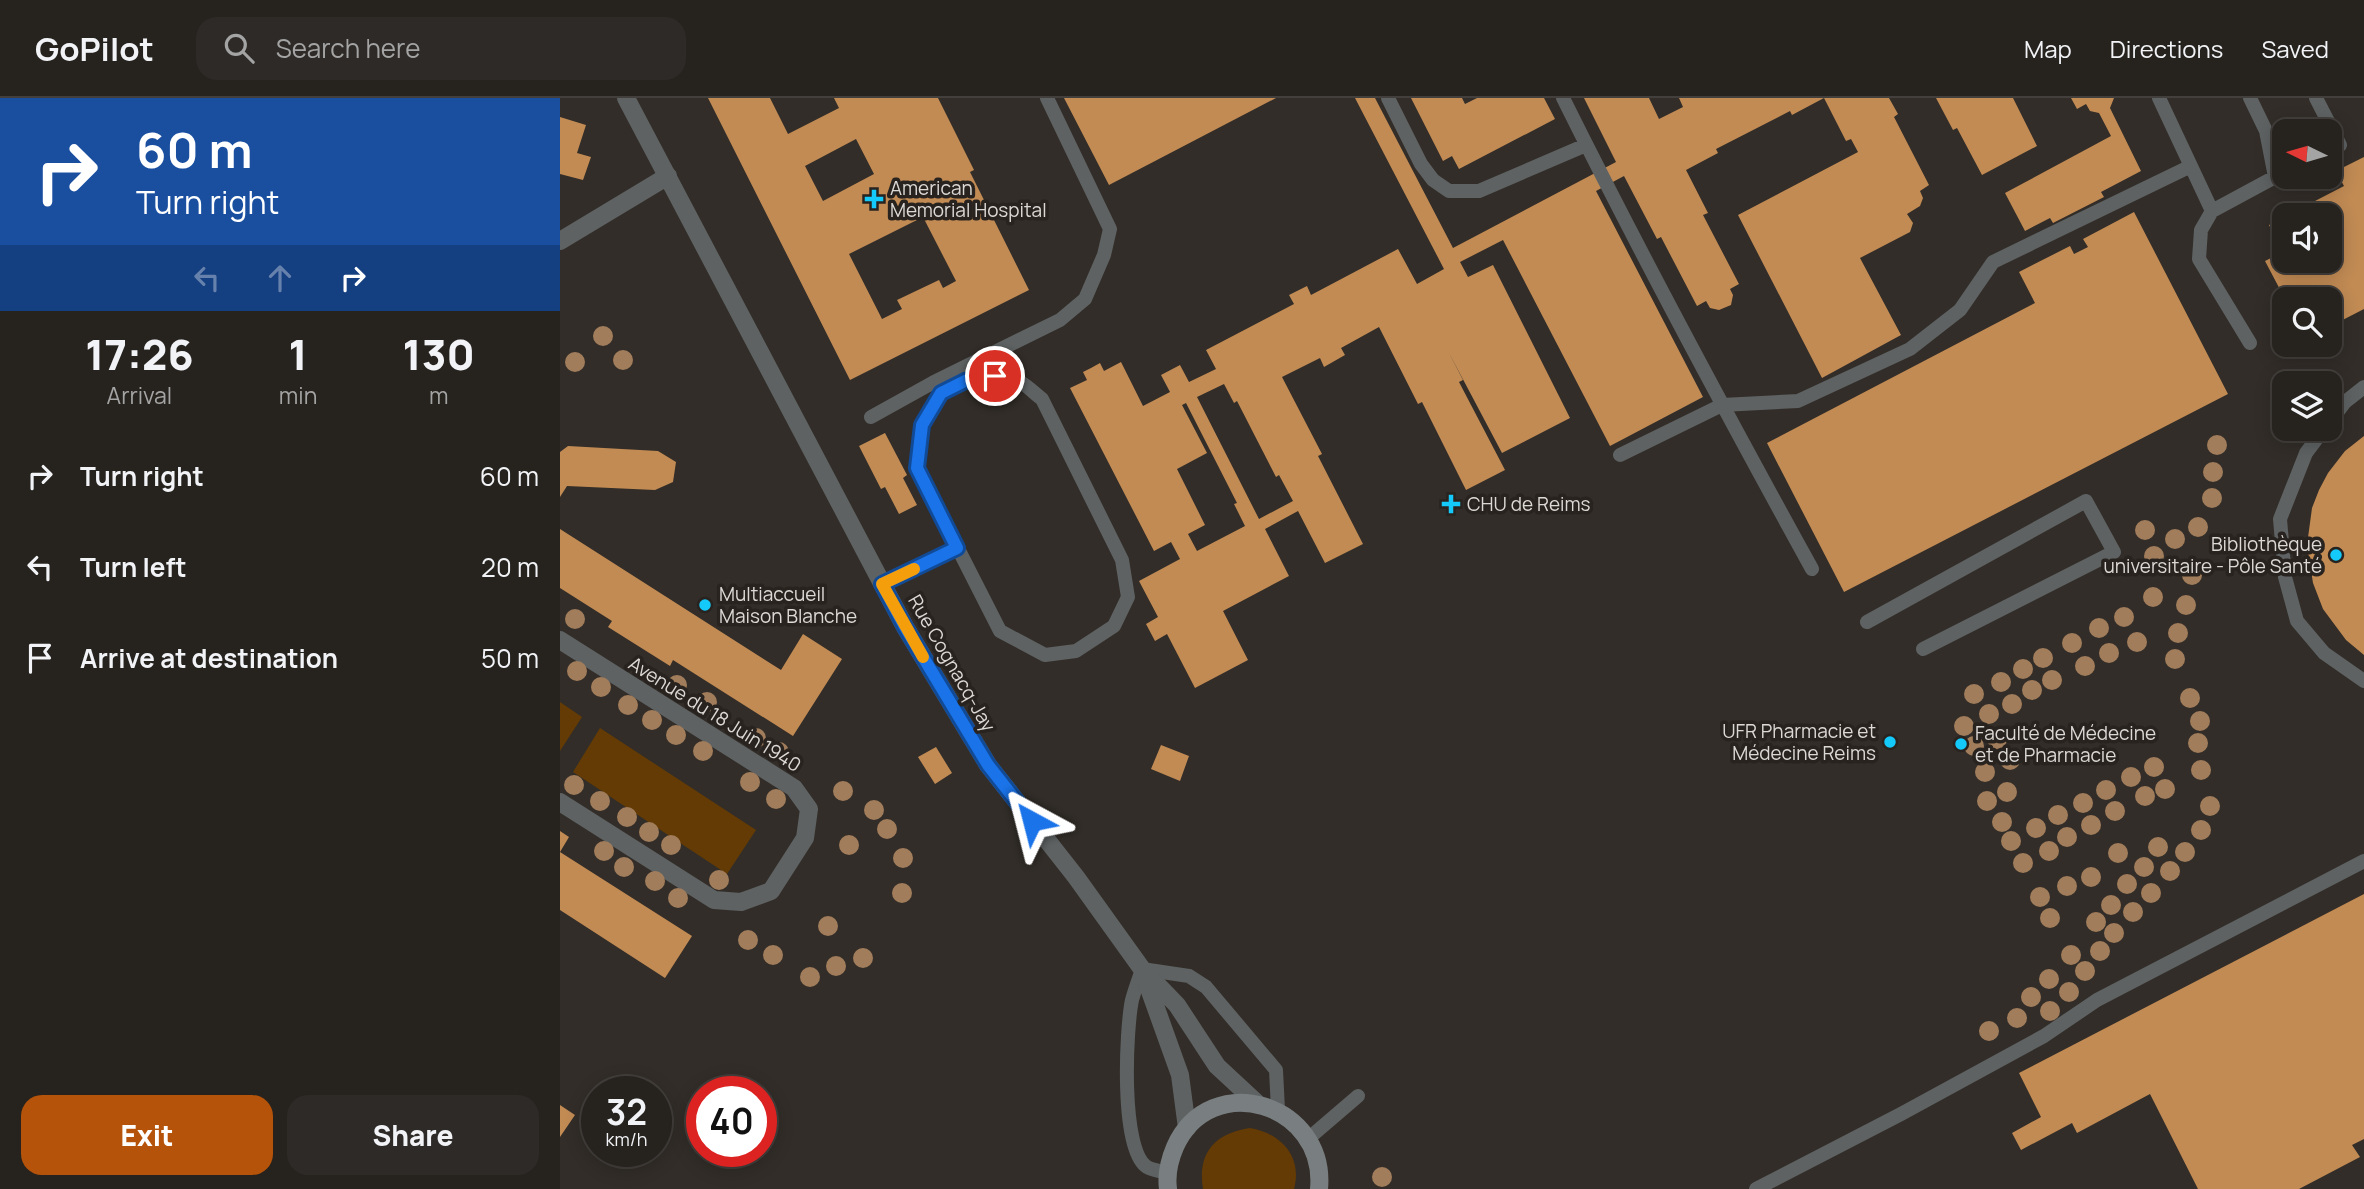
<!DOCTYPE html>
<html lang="en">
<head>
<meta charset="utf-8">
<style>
  :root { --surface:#26221e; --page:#2e2a27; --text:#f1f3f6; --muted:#a4a4a4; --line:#423f3c; --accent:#b45309 }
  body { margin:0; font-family:Manrope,sans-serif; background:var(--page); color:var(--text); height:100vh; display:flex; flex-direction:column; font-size:26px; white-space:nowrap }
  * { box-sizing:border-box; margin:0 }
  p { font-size:23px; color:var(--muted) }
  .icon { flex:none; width:38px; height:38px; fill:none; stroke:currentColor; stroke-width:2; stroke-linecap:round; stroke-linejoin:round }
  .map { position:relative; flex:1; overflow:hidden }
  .details { display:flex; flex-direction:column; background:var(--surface); width:560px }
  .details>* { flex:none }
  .hud { background:#1a4fa0; color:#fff; overflow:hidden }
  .needle { width:46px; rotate:275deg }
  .tools { position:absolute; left:1712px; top:21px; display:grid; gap:14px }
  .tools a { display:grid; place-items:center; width:70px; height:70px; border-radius:14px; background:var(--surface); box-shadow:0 4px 18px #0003,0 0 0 2px var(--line); font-size:35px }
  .speed { position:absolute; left:21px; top:978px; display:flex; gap:14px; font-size:35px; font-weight:700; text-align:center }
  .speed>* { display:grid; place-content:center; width:91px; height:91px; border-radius:50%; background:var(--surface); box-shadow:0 4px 18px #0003,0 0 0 2px var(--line); line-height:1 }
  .speed small { font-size:18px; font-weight:400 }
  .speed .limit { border:10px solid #d22; background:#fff; color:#111 }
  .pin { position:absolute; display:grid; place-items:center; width:60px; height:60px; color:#fff; margin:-30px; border:4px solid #fff; border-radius:50%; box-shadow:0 2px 7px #0007 }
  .me { position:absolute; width:77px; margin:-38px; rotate:322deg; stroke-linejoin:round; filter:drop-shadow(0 0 5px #0008) }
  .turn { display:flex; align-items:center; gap:24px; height:147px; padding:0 21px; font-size:32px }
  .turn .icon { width:91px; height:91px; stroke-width:2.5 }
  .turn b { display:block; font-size:49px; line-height:60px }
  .lanes { display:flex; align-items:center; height:66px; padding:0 21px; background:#0003; justify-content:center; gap:35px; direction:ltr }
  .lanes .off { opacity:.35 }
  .eta { display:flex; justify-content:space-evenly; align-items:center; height:119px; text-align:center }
  .eta b { font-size:42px; font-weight:800; line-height:49px }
  .primary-button { display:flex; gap:14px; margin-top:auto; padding:14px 21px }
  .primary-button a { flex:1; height:80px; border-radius:21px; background:var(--accent); color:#fff; font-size:28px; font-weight:800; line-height:80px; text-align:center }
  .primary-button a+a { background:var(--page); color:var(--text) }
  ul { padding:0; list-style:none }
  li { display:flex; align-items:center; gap:21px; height:91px; padding:0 21px }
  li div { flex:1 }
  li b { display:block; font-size:26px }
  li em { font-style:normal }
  header { display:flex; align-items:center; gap:42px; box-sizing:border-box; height:98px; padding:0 35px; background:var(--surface); border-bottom:2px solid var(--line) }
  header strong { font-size:33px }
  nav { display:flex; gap:38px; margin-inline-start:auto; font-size:24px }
  .search { width:490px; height:63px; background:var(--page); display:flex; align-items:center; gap:18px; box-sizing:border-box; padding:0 24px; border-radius:21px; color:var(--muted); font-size:26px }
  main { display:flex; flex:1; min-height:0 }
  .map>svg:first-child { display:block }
</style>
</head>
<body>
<header>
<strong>GoPilot</strong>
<div class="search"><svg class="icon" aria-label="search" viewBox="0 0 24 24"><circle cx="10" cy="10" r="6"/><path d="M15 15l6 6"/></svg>Search here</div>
<nav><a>Map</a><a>Directions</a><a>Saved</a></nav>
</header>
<main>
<section class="details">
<div class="hud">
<div class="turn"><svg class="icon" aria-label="right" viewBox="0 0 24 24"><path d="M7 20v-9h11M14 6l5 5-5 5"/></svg><div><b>60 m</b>Turn right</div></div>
<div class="lanes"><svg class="icon off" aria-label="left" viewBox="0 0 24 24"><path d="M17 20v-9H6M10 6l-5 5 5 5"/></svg><svg class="icon off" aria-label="ahead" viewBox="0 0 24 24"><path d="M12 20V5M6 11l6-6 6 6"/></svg><svg class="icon" aria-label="right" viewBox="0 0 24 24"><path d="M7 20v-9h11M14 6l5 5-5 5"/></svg></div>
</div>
<div class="eta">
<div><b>17:26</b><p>Arrival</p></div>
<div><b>1</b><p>min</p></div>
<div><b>130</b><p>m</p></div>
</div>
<ul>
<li><svg class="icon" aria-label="right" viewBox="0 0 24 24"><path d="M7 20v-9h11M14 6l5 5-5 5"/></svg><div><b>Turn right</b></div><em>60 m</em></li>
<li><svg class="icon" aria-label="left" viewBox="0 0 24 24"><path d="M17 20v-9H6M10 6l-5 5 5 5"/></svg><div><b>Turn left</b></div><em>20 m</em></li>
<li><svg class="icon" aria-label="arrive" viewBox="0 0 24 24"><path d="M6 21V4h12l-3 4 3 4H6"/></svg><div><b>Arrive at destination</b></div><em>50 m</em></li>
</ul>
<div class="primary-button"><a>Exit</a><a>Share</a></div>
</section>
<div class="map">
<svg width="1804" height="1091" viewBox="0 0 1804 1091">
  <rect width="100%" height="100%" fill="#322d28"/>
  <!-- green -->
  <path fill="#643b05" d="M 0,604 L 22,619 L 0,653 Z
    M 40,630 L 196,732 L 167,776 L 13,674 Z
    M 690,1030 C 720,1035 743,1058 734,1091 L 643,1091 C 637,1055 655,1035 690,1030 Z"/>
  <!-- building -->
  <path fill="#c28b54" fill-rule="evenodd" d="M 148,0 L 210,0 L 228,36 L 279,10 L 274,0 L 378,0 L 414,72 L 410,74 L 469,192 L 290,282 ZM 296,41 L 314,76 L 263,103 L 245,68 ZM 363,119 L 396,183 L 383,190 L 379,182 L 337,202 L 342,211 L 322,221 L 289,156 Z
    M 504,0 L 716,0 L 549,87 Z
    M 795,0 L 815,0 L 893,150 L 1056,64 L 1024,0 L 1089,0 L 1099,21 L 1123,9 L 1119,0 L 1329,0 L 1338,16 L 1334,19 L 1369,87 L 1360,93 L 1363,100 L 1360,108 L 1347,116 L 1353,125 L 1350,134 L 1300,160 L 1341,237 L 1262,280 L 1178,117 L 1298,54 L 1291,41 L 1286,43 L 1264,0 L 1232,17 L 1230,13 L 1156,51 L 1158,55 L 1126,72 L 1148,115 L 1143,117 L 1179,186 L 1170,191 L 1173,197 L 1171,207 L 1159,212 L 1150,210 L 1146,203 L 1137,208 L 1101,139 L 1097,141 L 1064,78 L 1036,93 L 1143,299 L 1050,348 L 943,142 L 900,164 L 908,179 L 933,167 L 1010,320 L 942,355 L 888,253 L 903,282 L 899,284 L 945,372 L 906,392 L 862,304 L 858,306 L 819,229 L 781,250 L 785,257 L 764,269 L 760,260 L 722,279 L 762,356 L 758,358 L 803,446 L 765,465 L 738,413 L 705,431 L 729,478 L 663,513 L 688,562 L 635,590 L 607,536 L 595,543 L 586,526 L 598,519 L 579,483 L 620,461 L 611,444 L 594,453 L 510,290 L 527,282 L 523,274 L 531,270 L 540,265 L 544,273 L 561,264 L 583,308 L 610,294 L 601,277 L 620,267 L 629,284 L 656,271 L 646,252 L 734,206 L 729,197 L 747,188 L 751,197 L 838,151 L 857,186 L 884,171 ZM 664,286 L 674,305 L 677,303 L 716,379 L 719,377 L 733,403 L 699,421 L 637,299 ZM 626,305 L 677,405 L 674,406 L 685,428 L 637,453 L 628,436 L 645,427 L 617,371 L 647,355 L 622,307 Z
    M 851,0 L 902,0 L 905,6 L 917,0 L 984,0 L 995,21 L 899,71 L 892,58 L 883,63 Z
    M 1376,0 L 1453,0 L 1477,48 L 1422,77 L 1397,30 L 1393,32 Z
    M 1511,0 L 1554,0 L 1550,10 L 1581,73 L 1541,94 L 1544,99 L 1493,125 L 1490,120 L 1465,133 L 1445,95 L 1551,38 L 1539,15 L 1530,13 L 1526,6 L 1517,11 Z
    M 0,19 L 26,27 L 17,55 L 31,59 L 23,82 L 0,76 Z
    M 1804,59 L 1804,211 L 1769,229 L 1769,201 L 1725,201 L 1705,163 L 1723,154 L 1709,127 L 1724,120 L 1724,163 L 1769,163 L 1769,117 L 1728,117 L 1784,88 L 1776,73 Z
    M 1574,114 L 1668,296 L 1284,494 L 1207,345 L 1475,205 L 1459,174 L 1510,148 L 1514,156 L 1528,149 L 1523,141 Z
    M 325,335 L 347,377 L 343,380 L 357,407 L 339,416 L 325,389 L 321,391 L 299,348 Z
    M 1804,338 L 1804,557 L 1786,542 L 1763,511 L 1753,485 L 1747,447 L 1752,410 L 1759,392 L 1768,375 L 1785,353 Z
    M 8,348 L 98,353 L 116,364 L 113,384 L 95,392 L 7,388 L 0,399 L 0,354 Z
    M 0,431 L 221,572 L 243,536 L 282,561 L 233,638 L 113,562 L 110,568 L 48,529 L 52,523 L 0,490 Z
    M 601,647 L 629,658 L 620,683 L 591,671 Z
    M 376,649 L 392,675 L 375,686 L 358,659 Z
    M 0,733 L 9,739 L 0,754 Z
    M 0,754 L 132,838 L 105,880 L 0,812 Z
    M 1804,796 L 1804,1041 L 1792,1047 L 1800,1059 L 1739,1091 L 1638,1091 L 1590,996 L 1517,1035 L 1512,1025 L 1461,1052 L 1452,1035 L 1481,1019 L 1459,975 Z
    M 0,1007 L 15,1017 L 0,1039 Z"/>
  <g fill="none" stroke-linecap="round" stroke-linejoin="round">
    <!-- service -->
    <path stroke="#5e6263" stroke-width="14" d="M 828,0 L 861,66 L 873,82 L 889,93 L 919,93 L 1026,47
      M 1003,0 C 1082,159 1166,315 1252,471
      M 1599,0 L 1652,113 L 1715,79 L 1706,33 L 1690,0
      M 1756,0 L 1780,47 L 1769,52
      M 1652,113 L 1641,132 L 1639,161 L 1690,245
      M 374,284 L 381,295 L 362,327 L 357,370 L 440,533 L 485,557 L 516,553 L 554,528 L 568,499 L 562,462 L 482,301 C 475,296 468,288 460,284 C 435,270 404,284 381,295
      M 311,319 L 374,284 L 500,222 L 525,201 L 544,157 L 550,131 L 487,0
      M 1769,325 L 1785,304 L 1804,289
      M 1764,331 L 1746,355 L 1720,421 L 1725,479 L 1737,523 L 1764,555 L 1804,583
      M 1060,357 L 1162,307 L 1238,303 L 1350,251 L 1400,212 L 1433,164 L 1631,68
      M 322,486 L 397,450
      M 1307,524 L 1526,403 L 1554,454 L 1363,551
      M 749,1040 L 798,998
      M 607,1075 C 601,1073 592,1072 587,1069 C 560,1052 566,931 572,902 C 575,891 579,881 582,871 L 629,878 L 646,889 L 716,972 L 718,1012
      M 1196,1091 L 1341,1016 L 1484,938 L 1537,902 L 1804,763"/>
    <!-- minor -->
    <path stroke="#5e6263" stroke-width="18" d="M 0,143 L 108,78
      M 0,542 L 234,690 L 249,711 L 245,740 L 211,793 L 181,804 L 154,802 L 0,704"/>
    <!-- tertiary -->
    <path stroke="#5e6263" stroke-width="18" d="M 66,0 L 345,529 L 428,667 L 516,779 L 582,871 L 620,977 L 627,1030
      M 585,874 L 617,907 L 657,968 L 698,1006"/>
    <!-- secondary -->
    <path stroke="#797f81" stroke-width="18" d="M 608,1091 C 606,1076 609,1063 615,1049 C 650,970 767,1005 759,1091"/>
  </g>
  <!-- trees -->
  <g fill="#a17d5b">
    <circle cx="43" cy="238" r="10"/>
    <circle cx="63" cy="262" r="10"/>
    <circle cx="15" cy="264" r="10"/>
    <circle cx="1657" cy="347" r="10"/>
    <circle cx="1653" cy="374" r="10"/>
    <circle cx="1652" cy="400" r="10"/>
    <circle cx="1638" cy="429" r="10"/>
    <circle cx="1585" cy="432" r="10"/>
    <circle cx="1615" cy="441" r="10"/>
    <circle cx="1594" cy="458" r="10"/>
    <circle cx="1632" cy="477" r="10"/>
    <circle cx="1593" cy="499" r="10"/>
    <circle cx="1626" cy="507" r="10"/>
    <circle cx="1564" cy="519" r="10"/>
    <circle cx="15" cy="521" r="10"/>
    <circle cx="1539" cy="530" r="10"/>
    <circle cx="1618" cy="535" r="10"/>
    <circle cx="1577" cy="544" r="10"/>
    <circle cx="1512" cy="545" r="10"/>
    <circle cx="1549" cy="555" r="10"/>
    <circle cx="1483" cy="560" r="10"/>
    <circle cx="1615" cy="561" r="10"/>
    <circle cx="1525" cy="568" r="10"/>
    <circle cx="1463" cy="571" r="10"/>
    <circle cx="17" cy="573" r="10"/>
    <circle cx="1492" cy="582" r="10"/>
    <circle cx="1441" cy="584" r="10"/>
    <circle cx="117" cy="587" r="10"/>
    <circle cx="41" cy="589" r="10"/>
    <circle cx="1472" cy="592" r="10"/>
    <circle cx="1414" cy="596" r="10"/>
    <circle cx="1630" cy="600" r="10"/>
    <circle cx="147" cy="604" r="10"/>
    <circle cx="1452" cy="606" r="10"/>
    <circle cx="68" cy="607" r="10"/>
    <circle cx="1429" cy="616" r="10"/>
    <circle cx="92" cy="622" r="10"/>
    <circle cx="1640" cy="623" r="10"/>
    <circle cx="1404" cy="628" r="10"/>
    <circle cx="116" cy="637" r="10"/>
    <circle cx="196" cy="640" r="10"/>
    <circle cx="1437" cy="641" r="10"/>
    <circle cx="1638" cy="645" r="10"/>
    <circle cx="1414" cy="648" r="10"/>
    <circle cx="143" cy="653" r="10"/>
    <circle cx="219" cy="654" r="10"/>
    <circle cx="1450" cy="662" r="10"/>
    <circle cx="1594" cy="669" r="10"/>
    <circle cx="1641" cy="672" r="10"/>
    <circle cx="1425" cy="674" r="10"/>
    <circle cx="1571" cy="679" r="10"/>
    <circle cx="190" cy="684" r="10"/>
    <circle cx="14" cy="687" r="10"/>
    <circle cx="1605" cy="691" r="10"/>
    <circle cx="1546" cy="692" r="10"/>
    <circle cx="283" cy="693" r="10"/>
    <circle cx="1447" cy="694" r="10"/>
    <circle cx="1585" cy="698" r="10"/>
    <circle cx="216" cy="701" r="10"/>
    <circle cx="40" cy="703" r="10"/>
    <circle cx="1427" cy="703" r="10"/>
    <circle cx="1523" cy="705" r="10"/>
    <circle cx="1650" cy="708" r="10"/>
    <circle cx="314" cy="712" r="10"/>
    <circle cx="1555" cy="713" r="10"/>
    <circle cx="1498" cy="717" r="10"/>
    <circle cx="67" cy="719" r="10"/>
    <circle cx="1442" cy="724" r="10"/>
    <circle cx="1531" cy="727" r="10"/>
    <circle cx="1476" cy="730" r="10"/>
    <circle cx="327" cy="731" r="10"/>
    <circle cx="1641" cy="732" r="10"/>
    <circle cx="89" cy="734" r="10"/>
    <circle cx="1507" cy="739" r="10"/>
    <circle cx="1451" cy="743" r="10"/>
    <circle cx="111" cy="747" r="10"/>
    <circle cx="289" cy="747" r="10"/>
    <circle cx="1598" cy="749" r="10"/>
    <circle cx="44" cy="753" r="10"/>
    <circle cx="1489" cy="753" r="10"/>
    <circle cx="1625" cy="754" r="10"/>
    <circle cx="1558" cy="755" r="10"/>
    <circle cx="343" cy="760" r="10"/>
    <circle cx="1463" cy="765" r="10"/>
    <circle cx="64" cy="769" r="10"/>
    <circle cx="1584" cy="769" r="10"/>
    <circle cx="1610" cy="773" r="10"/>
    <circle cx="1531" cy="779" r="10"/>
    <circle cx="159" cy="782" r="10"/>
    <circle cx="95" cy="783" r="10"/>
    <circle cx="1567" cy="786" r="10"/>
    <circle cx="1507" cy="788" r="10"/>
    <circle cx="342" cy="795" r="10"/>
    <circle cx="1591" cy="795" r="10"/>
    <circle cx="1480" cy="799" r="10"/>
    <circle cx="118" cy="800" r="10"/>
    <circle cx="1551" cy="807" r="10"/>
    <circle cx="1573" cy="814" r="10"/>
    <circle cx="1490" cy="820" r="10"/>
    <circle cx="1536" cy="824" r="10"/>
    <circle cx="268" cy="828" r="10"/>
    <circle cx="1554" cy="835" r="10"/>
    <circle cx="188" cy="842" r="10"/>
    <circle cx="1540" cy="853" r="10"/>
    <circle cx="213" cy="857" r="10"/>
    <circle cx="1511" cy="857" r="10"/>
    <circle cx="303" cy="860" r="10"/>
    <circle cx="276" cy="868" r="10"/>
    <circle cx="1525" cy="873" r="10"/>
    <circle cx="250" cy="879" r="10"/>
    <circle cx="1489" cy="881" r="10"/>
    <circle cx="1509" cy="894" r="10"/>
    <circle cx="1471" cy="899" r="10"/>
    <circle cx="1490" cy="913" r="10"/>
    <circle cx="1457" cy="920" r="10"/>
    <circle cx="1429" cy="933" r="10"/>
    <circle cx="822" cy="1079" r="10"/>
  </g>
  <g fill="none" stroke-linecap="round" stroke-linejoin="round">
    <defs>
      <path id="route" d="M 435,278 L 405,283 L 381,295 L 362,327 L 357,370 L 397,450 L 322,486 L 345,529 L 428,667 L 472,723"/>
    </defs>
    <!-- route casing -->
    <use href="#route" stroke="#114b97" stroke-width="18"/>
    <!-- route -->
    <use href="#route" stroke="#1a73e8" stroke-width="12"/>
    <!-- slow -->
    <path stroke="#f59e0b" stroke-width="12" d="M 354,471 L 322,486 L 363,559"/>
  </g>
  <!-- markers -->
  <g fill="#14cafb" stroke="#28231f" stroke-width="2.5">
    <path d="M310.5 90.5h7v7h7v7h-7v7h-7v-7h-7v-7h7z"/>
    <path d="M887.5 395.5h7v7h7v7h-7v7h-7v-7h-7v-7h7z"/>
    <circle cx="1776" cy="457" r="7"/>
    <circle cx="145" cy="507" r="7"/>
    <circle cx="1330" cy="644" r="7"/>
    <circle cx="1401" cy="646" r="7"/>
  </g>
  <g text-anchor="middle" stroke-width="7" stroke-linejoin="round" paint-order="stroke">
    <!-- poi labels -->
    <g font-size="19" fill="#dcd8d5" stroke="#28231f" text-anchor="start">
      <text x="330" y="97">American<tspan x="330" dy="22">Memorial Hospital</tspan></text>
      <text x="907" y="413">CHU de Reims</text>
      <text x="1762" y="453" text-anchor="end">Bibliothèque<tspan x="1762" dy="22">universitaire - Pôle Santé</tspan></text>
      <text x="159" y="503">Multiaccueil<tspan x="159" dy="22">Maison Blanche</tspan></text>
      <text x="1316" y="640" text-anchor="end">UFR Pharmacie et<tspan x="1316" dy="22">Médecine Reims</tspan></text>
      <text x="1415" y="642">Faculté de Médecine<tspan x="1415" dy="22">et de Pharmacie</tspan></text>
    </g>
    <!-- street labels -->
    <g font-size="19" fill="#dcd8d5" stroke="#28231f">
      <text transform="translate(392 565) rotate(60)" y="7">Rue Cognacq-Jay</text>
      <text transform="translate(155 616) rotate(32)" y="7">Avenue du 18 Juin 1940</text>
    </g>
  </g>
</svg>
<div class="tools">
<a><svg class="needle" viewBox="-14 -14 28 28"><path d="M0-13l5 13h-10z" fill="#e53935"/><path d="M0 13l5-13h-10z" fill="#a4a4a4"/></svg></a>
<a><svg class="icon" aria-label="sound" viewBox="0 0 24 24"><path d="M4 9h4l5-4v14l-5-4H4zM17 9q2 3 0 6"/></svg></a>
<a><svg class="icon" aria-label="search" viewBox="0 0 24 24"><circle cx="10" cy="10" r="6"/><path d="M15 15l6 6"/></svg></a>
<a><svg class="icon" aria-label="layers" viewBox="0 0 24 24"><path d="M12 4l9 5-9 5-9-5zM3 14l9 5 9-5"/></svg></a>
</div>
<div class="speed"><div>32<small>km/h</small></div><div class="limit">40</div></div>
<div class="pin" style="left:435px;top:278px;background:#d93025"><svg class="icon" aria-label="arrive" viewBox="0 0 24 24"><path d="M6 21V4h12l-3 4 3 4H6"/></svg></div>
<svg class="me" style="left:472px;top:723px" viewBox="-20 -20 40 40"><path d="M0-17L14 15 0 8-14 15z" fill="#1a73e8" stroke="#fff" stroke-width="4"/></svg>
</div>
</main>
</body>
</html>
